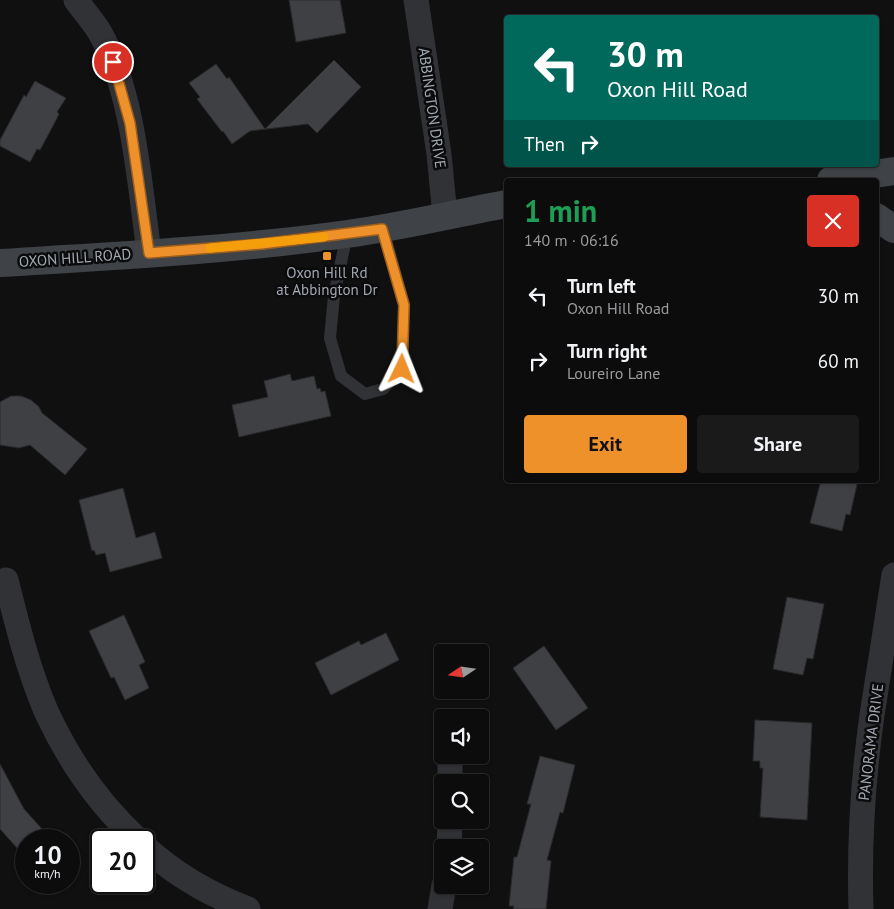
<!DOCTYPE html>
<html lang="en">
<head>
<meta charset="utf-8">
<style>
  :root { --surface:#0c0c0d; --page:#1a1a1b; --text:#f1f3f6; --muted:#9a9b9d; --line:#2c2c2e; --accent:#ef912a }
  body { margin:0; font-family:"PT Sans",sans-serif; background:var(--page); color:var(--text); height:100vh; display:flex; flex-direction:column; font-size:19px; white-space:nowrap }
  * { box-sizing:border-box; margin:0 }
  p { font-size:16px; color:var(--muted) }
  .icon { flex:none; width:28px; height:28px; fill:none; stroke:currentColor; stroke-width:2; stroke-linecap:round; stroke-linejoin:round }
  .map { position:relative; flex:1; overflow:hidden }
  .details { position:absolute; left:504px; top:178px; width:375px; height:305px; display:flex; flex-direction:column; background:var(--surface); border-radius:5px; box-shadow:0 1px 4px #0004,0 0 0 1px var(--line) }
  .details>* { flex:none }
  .top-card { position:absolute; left:504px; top:15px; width:375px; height:152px; border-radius:5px; box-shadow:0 1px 4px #0004,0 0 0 1px var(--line); background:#00695c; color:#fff; overflow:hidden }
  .needle { width:32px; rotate:257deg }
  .controls { position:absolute; left:434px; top:644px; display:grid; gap:10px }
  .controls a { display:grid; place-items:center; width:55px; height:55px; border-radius:5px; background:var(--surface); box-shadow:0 1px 4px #0004,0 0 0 1px var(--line); font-size:25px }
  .speed { position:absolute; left:15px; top:829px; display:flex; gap:10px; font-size:25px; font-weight:700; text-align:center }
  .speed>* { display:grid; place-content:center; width:65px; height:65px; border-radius:50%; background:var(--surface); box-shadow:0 1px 4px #0004,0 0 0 1px var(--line); line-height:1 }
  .speed small { font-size:12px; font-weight:400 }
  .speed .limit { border:2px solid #111; border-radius:8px; background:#fff; color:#111 }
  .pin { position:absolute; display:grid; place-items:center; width:42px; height:42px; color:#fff; margin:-21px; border:2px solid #fff; border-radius:50%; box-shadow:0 1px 5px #0007 }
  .me { position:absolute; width:55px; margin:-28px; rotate:2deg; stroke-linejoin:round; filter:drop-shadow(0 0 4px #0008) }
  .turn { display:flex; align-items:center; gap:18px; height:105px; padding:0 20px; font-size:22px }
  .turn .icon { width:65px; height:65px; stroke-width:2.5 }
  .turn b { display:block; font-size:35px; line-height:42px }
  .then { display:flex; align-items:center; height:48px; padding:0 20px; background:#0003; gap:10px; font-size:19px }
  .round { display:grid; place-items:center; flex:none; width:52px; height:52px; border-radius:5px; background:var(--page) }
  .headline { display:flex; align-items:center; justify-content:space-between; height:85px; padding:0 20px }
  h1 { font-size:30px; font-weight:600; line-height:38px; color:#1e9e55 }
  .primary-button { display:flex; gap:10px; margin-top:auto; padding:10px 20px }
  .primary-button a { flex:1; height:58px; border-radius:5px; background:var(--accent); color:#111; font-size:20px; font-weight:600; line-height:58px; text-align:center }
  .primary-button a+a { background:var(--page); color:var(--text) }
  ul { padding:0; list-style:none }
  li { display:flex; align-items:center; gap:15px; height:65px; padding:0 20px }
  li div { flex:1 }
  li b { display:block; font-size:19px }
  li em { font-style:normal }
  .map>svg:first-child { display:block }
</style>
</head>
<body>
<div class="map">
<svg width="894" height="909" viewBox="0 0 894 909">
  <rect width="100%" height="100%" fill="#101011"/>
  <!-- building -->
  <path fill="#3f4044" stroke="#2a2a2d" d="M 289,0 L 340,0 L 346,33 L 296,42 Z
    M 334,60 L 361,87 L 317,133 L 308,124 L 250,131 L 232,144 L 223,131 L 222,132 L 197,99 L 200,97 L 189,83 L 216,64 L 227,79 L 229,77 L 265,129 Z
    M 35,81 L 66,98 L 57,112 L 59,114 L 54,124 L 40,150 L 37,149 L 30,162 L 0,146 L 0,140 L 24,95 L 26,97 Z
    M 290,374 L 292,381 L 314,376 L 317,389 L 320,388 L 321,392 L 325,391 L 331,416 L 239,437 L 232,405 L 268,397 L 264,381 Z
    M 11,396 L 21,396 L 31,400 L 39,407 L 42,413 L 87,449 L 65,475 L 30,445 L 19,448 L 0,445 L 0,402 Z
    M 821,480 L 858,480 L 850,515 L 846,514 L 842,531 L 810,523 Z
    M 123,488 L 136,538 L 155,532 L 162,558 L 110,572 L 105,553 L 96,555 L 94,550 L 92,551 L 79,500 Z
    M 787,597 L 824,604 L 813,659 L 807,658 L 803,675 L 773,669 Z
    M 124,615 L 145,662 L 139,665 L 149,688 L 125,700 L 114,677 L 111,678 L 89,631 Z
    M 386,633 L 399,660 L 331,695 L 315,663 L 359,641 L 361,645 Z
    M 544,646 L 588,708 L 556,730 L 513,668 Z
    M 755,720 L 812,723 L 807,820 L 760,817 L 763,768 L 760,768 L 760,761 L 753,761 Z
    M 540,756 L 575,765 L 563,813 L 560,812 L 547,860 L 551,861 L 546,909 L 513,909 L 514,906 L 509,906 L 514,857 L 517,857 L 531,804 L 527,804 Z
    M 0,764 L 24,809 L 52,840 L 26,840 L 26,858 L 0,829 Z"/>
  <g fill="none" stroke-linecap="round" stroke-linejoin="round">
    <!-- service -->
    <path stroke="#313236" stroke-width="12" d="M 347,234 L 334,296 L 330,338 L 341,376 L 365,394 L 383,389 L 402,369 L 404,305 L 383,229"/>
    <!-- minor -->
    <path stroke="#313236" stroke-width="25" d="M 76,0 C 83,10 92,20 99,31 C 133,89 140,186 149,253
      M 416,0 L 439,154 L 445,216
      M 6,580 C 17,624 28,669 46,711 C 68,759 99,804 138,840
      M 450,763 L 450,782
      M 144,846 C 174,874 208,894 248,909
      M 449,848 L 450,820
      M 440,909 L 444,885
      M 861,909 C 859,845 863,779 872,715 C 879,668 887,622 894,575"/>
    <!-- secondary -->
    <path stroke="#3f4246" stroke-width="28" d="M 831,180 L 894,171
      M 876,217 L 894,229
      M 0,263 C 115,256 232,250 347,234 C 400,227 453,214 506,204"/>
  </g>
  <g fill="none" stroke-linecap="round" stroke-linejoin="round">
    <defs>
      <path id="route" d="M 113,62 L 130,123 L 149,253 L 262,244 L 382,229 L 404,305 L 402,369"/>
    </defs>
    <!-- route casing -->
    <use href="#route" stroke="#9b5e1b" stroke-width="12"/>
    <!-- route -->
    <use href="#route" stroke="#ef912a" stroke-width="9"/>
    <!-- slow -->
    <path stroke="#f59e0b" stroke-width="9" d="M 210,248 L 324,237"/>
  </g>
  <!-- markers -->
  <rect fill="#ef912a" stroke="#0b0b0c" stroke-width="2" x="322" y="251" width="10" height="10" rx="2.5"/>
  <g text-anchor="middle" stroke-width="5" stroke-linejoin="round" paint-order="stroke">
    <!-- street labels -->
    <g font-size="15" fill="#a1a8b2" stroke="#0b0b0c">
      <text transform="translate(432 108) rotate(82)" y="5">ABBINGTON DRIVE</text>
      <text transform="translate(75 258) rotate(-4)" y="5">OXON HILL ROAD</text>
      <text transform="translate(871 742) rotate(-83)" y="5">PANORAMA DRIVE</text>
    </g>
    <!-- poi labels -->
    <g font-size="15" fill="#a1a8b2" stroke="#0b0b0c">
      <text x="327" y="278">Oxon Hill Rd<tspan x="327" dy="17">at Abbington Dr</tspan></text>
    </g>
  </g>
</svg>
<div class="controls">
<a><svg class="needle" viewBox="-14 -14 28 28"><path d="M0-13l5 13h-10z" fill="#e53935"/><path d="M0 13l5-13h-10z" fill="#9a9b9d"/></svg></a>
<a><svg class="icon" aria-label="sound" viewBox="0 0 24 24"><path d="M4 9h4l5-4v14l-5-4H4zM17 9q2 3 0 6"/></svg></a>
<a><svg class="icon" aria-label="search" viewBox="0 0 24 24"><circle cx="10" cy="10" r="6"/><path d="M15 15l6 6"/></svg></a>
<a><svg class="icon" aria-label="layers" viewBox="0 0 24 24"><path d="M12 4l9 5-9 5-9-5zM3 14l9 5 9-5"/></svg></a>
</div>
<div class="speed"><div>10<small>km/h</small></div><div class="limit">20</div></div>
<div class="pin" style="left:113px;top:62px;background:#d93025"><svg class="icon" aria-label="arrive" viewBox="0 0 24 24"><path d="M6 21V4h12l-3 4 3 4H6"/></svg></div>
<svg class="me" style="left:402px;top:369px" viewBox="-20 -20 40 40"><path d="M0-17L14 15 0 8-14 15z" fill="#ef912a" stroke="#fff" stroke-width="4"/></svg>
<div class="top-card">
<div class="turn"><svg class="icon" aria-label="left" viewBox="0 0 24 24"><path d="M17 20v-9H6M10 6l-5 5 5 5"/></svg><div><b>30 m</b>Oxon Hill Road</div></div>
<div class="then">Then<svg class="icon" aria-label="right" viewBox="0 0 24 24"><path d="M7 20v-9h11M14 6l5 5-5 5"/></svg></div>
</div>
<section class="details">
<div class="headline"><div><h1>1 min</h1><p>140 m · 06:16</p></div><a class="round" style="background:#d93025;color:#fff"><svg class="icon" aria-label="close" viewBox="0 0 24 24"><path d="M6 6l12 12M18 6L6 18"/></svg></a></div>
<ul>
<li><svg class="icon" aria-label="left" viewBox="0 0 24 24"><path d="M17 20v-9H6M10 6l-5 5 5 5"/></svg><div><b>Turn left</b><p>Oxon Hill Road</p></div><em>30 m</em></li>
<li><svg class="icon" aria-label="right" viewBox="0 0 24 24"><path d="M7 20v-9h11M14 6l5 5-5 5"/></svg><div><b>Turn right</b><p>Loureiro Lane</p></div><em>60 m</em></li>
</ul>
<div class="primary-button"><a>Exit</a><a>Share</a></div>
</section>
</div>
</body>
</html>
